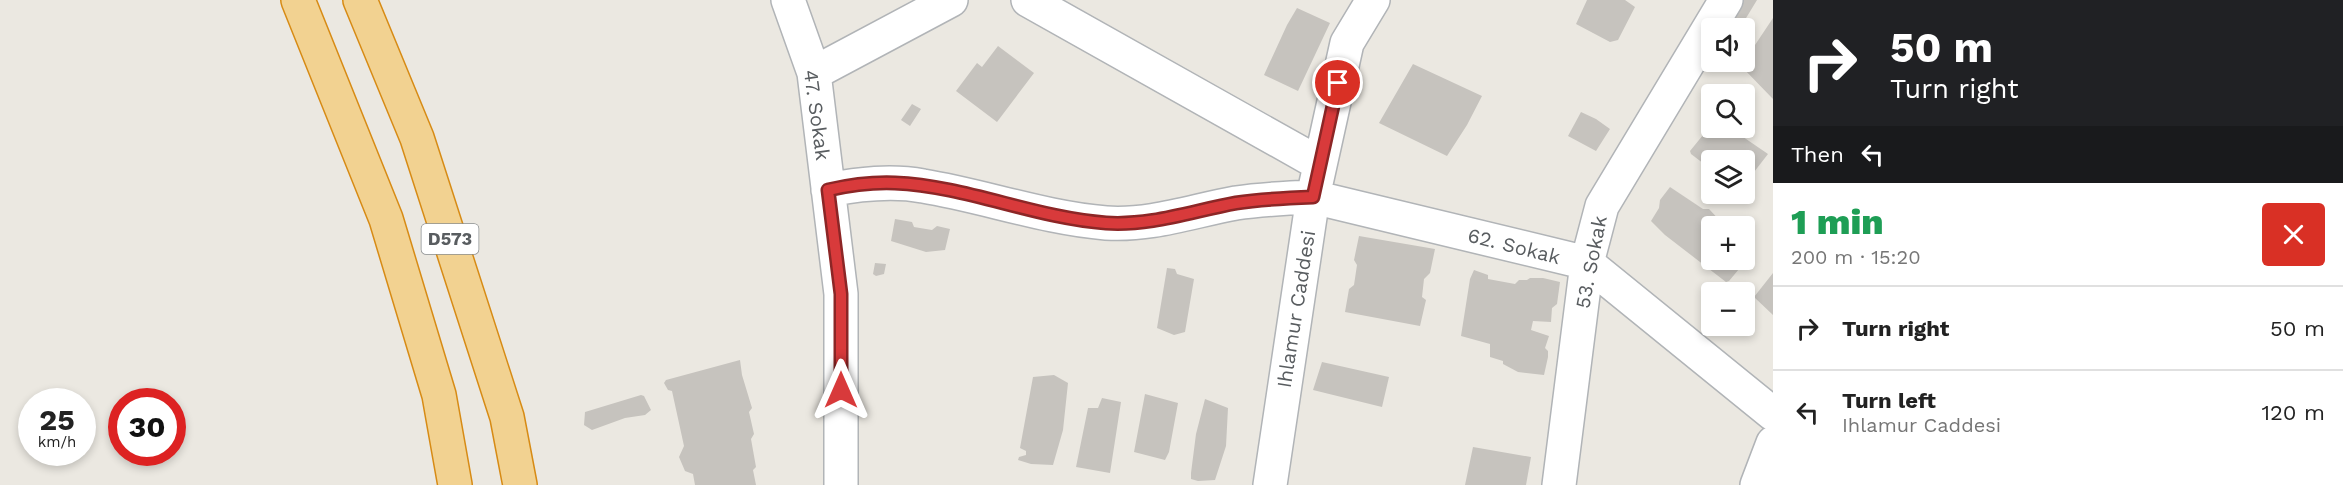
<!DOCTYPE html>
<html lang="en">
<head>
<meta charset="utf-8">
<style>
  :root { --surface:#fff; --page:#f6f6f6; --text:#222; --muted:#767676; --line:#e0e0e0 }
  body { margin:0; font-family:"Work Sans",sans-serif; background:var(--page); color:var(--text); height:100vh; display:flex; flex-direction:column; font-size:22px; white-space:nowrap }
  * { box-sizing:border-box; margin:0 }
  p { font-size:20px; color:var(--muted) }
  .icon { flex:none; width:33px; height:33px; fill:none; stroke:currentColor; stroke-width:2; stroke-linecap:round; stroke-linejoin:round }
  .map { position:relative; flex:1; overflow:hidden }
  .panel { display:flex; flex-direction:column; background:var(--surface); width:570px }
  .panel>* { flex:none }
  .banner { background:#202124; color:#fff; overflow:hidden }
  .controls { position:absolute; left:1701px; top:18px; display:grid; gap:12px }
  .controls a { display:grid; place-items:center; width:54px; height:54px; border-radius:6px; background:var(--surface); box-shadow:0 3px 9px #0003; font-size:30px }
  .speed { position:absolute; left:18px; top:388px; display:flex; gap:12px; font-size:30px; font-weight:700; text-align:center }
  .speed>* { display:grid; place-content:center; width:78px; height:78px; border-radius:50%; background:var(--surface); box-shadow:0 3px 9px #0003; line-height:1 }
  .speed small { font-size:15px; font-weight:400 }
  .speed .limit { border:9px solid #d22; background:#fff; color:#111 }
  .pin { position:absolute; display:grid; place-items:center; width:51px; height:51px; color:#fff; margin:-26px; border:3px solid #fff; border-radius:50%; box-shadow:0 2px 6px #0007 }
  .me { position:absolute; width:66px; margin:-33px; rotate:0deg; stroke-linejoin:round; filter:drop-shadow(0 0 4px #0008) }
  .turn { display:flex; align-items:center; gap:21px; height:126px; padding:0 18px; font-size:27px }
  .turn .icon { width:78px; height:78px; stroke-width:2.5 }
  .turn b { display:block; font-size:42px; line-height:51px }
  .then { display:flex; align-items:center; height:57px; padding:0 18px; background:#0003; gap:12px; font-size:22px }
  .round { display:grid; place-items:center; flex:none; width:63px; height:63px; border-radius:6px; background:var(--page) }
  .overview { display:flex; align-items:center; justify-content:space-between; height:102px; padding:0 18px }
  h1 { font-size:36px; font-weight:800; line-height:45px; color:#1e9e55 }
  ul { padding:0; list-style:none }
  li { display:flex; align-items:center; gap:18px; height:84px; padding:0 18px; border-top:2px solid var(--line) }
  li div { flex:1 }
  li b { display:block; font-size:22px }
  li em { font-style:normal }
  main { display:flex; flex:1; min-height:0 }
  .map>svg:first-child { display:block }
</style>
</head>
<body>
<main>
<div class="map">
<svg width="1773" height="485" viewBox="0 0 1773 485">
  <rect width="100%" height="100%" fill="#ebe8e1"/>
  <!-- building -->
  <path fill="#c6c3be" d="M 1587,0 L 1625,0 L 1635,7 L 1618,40 L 1610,42 L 1576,24 Z
    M 1732,0 L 1757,0 L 1740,28 L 1716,28 Z
    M 1297,8 L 1330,23 L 1298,91 L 1264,75 L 1287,25 Z
    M 1773,18 L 1773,99 L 1741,66 Z
    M 998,46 L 1034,73 L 997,122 L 956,91 L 977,63 L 982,67 Z
    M 1413,64 L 1482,96 L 1467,125 L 1447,156 L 1379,123 Z
    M 912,104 L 921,109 L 910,126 L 901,120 Z
    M 1581,112 L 1596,119 L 1610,129 L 1596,151 L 1568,136 Z
    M 1712,124 L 1712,128 L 1730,128 L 1768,154 L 1744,185 L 1744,160 L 1712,160 L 1712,170 L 1691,154 L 1690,151 Z
    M 1670,187 L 1703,209 L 1709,209 L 1725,226 L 1712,226 L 1712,260 L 1741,260 L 1744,263 L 1729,281 L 1726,282 L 1713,272 L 1665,235 L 1651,221 L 1659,208 L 1660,200 Z
    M 895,219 L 912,222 L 914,227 L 932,230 L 937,226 L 950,229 L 945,250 L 926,252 L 891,241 Z
    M 1359,236 L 1435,249 L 1430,273 L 1424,279 L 1422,297 L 1426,300 L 1420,326 L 1345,312 L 1349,289 L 1354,285 L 1357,265 L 1354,260 Z
    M 875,263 L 886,264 L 884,274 L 876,276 L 873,274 Z
    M 1167,268 L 1175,269 L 1177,274 L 1194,279 L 1185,332 L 1174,335 L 1157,328 Z
    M 1474,270 L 1488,275 L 1488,279 L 1515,284 L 1519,280 L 1527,280 L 1530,278 L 1543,278 L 1560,282 L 1557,304 L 1552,308 L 1551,322 L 1533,321 L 1531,330 L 1549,336 L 1545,348 L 1548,351 L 1548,357 L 1544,375 L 1518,372 L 1503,364 L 1503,361 L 1490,357 L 1490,344 L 1461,336 L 1470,279 Z
    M 1773,273 L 1773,315 L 1754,297 Z
    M 740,360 L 742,375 L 752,408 L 749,412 L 754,434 L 751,439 L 756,467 L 753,470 L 756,485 L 695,485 L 693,474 L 685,471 L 679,457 L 684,446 L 672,391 L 668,390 L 664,383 L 666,380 Z
    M 1322,362 L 1389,377 L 1382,407 L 1313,390 Z
    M 1054,375 L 1068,383 L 1063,430 L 1053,465 L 1031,464 L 1018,460 L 1019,457 L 1026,455 L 1026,451 L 1020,448 L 1033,377 Z
    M 1145,394 L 1178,403 L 1169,452 L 1165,460 L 1134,452 Z
    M 641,395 L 644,396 L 651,410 L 645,415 L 625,418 L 592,430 L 584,425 L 585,412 Z
    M 1102,398 L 1121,402 L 1110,473 L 1076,467 L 1088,408 L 1098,408 Z
    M 1205,399 L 1228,408 L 1226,446 L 1215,480 L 1198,481 L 1191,479 L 1191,473 L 1196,434 Z
    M 1473,447 L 1531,457 L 1526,485 L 1465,485 Z"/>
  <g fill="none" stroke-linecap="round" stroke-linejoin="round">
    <defs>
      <path id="minor" d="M 788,0 L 814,73 L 841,294 L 841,485
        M 1028,0 L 1320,164
        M 814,73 L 951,0
        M 828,190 C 859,184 891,180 923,186 C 984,196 1044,218 1106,223 C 1151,226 1192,211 1236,203 C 1262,199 1287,198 1313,197 L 1587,263 L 1773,414
        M 1270,485 L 1313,197 L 1347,43 L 1373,0
        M 1559,485 L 1587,263 L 1602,206 L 1726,0
        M 1757,485 L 1773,443"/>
      <path id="highway" d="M 298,0 L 386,219 L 439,395 L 455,485
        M 360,0 L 417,138 L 507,417 L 520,485"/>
    </defs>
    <!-- minor casing -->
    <use href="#minor" stroke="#b1b4b7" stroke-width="36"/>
    <!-- highway casing -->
    <use href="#highway" stroke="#d78b15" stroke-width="36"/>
    <!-- minor -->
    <use href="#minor" stroke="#fff" stroke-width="33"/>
    <!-- highway -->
    <use href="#highway" stroke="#f2d291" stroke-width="33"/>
  </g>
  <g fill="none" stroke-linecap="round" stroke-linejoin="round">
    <defs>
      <path id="route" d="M 841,390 L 841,294 L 828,190 C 850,185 872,182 895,183 C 966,186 1035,218 1106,223 C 1151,226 1192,211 1236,203 C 1262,199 1287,198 1313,197 L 1338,83"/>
    </defs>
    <!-- route casing -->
    <use href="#route" stroke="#8c2626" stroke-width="15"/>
    <!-- route -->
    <use href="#route" stroke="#d83a3b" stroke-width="10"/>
  </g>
  <g text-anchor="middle" stroke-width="5" stroke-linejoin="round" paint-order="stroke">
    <!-- shield labels -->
    <rect fill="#fff" stroke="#8b8e90" stroke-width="1.5" x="421.5" y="224" width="57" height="30" rx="4.5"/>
    <g font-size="18" font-weight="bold" fill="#595d60">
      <text x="450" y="245">D573</text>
    </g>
    <!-- street labels -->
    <g font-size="20" fill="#595d60" stroke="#fff">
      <text transform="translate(817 115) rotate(82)" y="7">47. Sokak</text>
      <text transform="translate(1514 246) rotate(14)" y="7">62. Sokak</text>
      <text transform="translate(1591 262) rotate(-79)" y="7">53. Sokak</text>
      <text transform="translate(1296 309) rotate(-81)" y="7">Ihlamur Caddesi</text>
    </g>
  </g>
</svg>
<div class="controls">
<a><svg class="icon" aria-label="sound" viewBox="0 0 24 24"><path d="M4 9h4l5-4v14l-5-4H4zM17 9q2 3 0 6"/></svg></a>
<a><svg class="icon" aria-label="search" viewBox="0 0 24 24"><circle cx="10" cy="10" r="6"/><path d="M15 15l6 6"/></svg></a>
<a><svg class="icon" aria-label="layers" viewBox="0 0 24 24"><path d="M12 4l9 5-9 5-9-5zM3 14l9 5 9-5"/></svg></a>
<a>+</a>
<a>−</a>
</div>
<div class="speed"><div>25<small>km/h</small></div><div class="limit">30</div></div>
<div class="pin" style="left:1338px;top:83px;background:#d93025"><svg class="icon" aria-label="arrive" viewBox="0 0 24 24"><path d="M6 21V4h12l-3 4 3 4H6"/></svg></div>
<svg class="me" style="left:841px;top:390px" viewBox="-20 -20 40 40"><path d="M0-17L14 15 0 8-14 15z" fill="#d83a3b" stroke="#fff" stroke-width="4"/></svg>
</div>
<section class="panel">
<div class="banner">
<div class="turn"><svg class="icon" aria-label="right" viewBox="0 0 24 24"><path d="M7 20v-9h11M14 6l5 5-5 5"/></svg><div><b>50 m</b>Turn right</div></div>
<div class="then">Then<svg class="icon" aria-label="left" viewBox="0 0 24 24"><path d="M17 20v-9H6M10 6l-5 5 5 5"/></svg></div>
</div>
<div class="overview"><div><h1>1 min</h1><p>200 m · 15:20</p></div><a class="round" style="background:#d93025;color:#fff"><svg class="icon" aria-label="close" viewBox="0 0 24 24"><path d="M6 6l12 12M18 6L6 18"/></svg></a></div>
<ul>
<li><svg class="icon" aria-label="right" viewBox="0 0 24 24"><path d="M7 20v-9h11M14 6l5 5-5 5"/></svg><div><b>Turn right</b></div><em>50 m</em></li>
<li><svg class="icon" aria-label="left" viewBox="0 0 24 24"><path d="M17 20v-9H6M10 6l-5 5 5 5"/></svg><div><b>Turn left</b><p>Ihlamur Caddesi</p></div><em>120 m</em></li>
</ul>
</section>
</main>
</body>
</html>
